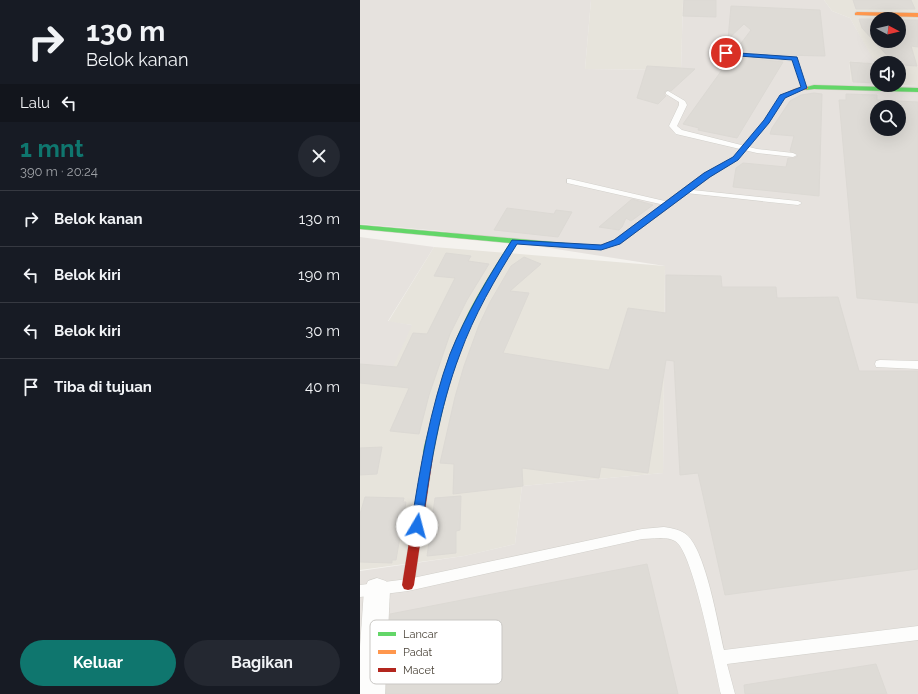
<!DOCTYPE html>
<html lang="id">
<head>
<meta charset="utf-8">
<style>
  :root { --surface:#171b24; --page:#242831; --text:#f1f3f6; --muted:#9ea1a6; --line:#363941; --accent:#0f766e }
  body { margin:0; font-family:Raleway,sans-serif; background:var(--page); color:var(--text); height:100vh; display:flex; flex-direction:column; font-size:15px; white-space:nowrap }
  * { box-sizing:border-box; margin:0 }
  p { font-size:13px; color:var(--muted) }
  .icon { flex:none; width:22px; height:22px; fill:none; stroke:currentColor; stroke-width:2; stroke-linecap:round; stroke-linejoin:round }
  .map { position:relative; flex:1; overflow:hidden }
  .details { display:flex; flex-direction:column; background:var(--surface); width:360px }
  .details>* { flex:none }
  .guide { background:#171b24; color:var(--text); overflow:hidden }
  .needle { width:26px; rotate:97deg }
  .controls { position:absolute; left:510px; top:12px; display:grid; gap:8px }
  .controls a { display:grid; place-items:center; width:36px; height:36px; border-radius:50%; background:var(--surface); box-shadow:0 4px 16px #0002; font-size:20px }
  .pin { position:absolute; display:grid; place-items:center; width:34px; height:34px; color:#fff; margin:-17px; border:2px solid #fff; border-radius:50%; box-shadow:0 1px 4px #0007 }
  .me { position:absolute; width:44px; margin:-22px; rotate:8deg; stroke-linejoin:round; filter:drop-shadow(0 0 3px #0008) }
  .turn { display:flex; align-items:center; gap:14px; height:84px; padding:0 20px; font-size:18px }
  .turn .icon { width:52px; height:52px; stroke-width:2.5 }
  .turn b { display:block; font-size:28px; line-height:34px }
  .then { display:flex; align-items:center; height:38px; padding:0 20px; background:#0003; gap:8px; font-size:15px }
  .round { display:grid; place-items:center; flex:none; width:42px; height:42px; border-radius:21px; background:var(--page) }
  .headline { display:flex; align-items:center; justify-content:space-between; height:68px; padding:0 20px }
  h1 { font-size:24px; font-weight:700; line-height:30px; color:var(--accent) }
  .primary-button { display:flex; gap:8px; margin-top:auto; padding:8px 20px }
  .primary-button a { flex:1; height:46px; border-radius:24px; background:var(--accent); color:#fff; font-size:16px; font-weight:700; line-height:46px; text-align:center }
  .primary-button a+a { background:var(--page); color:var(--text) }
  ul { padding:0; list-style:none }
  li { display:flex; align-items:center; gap:12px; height:56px; padding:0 20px; border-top:1px solid var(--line) }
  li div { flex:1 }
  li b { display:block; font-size:15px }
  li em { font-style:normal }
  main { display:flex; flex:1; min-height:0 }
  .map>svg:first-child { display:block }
</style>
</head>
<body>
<main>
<section class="details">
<div class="guide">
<div class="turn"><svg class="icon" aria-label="right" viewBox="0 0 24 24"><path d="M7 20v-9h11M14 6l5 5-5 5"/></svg><div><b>130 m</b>Belok kanan</div></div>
<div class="then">Lalu<svg class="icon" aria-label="left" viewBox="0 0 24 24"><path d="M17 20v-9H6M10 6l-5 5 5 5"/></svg></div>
</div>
<div class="headline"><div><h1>1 mnt</h1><p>390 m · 20:24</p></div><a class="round"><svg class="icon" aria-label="close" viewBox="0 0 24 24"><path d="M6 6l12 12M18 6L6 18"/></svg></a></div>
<ul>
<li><svg class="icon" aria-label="right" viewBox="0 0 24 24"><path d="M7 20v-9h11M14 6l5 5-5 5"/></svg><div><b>Belok kanan</b></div><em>130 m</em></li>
<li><svg class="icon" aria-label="left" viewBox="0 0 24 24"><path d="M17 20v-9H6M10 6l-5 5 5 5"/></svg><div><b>Belok kiri</b></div><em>190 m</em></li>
<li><svg class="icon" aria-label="left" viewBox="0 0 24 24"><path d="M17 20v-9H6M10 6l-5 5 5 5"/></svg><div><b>Belok kiri</b></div><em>30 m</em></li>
<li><svg class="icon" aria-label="arrive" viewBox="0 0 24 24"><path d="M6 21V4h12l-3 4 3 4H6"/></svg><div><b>Tiba di tujuan</b></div><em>40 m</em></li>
</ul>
<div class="primary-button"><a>Keluar</a><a>Bagikan</a></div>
</section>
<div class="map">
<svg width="558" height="694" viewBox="0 0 558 694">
  <rect width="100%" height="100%" fill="#f4f2ee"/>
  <!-- residential -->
  <path fill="#e7e4dc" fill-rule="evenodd" d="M 231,0 L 323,0 L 321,70 L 225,69 Z
    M 464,0 L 558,0 L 558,86 L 539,85 L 539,63 L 517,63 L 517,83 L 491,82 L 489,61 L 515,64 L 490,18 L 472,11 ZM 517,19 L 539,19 L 539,41 L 517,41 Z
    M 74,247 L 305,266 L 303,473 L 162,486 L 155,544 L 104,556 L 0,570 L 0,366 L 52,325 L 28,322 Z"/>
  <!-- industrial -->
  <path fill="#e6e2de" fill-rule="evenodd" d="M 0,0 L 231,0 L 225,69 L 321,70 L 323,0 L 464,0 L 472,11 L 490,18 L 516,64 L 489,61 L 491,82 L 517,83 L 517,85 L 558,86 L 558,694 L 0,694 L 0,571 L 104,556 L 155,544 L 162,486 L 303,473 L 305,266 L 81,231 L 0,224 ZM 517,107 L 539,107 L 539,129 L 517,129 Z
    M 0,237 L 74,247 L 28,321 L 52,325 L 33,367 L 0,366 Z"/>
  <!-- building -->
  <path fill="#dedbd6" stroke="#dcd9d4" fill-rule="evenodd" d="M 324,0 L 356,0 L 356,17 L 323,16 Z
    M 493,0 L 551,0 L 555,9 L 496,9 Z
    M 371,6 L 460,10 L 465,56 L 422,55 L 376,50 L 391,30 L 384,24 L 368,39 Z
    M 499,19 L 517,19 L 517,41 L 539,41 L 539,20 L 558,20 L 558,47 L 551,46 L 557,66 L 539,65 L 539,63 L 534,63 L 502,28 Z
    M 372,56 L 423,62 L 377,138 L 338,130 L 339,128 L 323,124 Z
    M 490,62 L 517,64 L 517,83 L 493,82 Z
    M 287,66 L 335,69 L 311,91 L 305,91 L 304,94 L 306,96 L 298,104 L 277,98 Z
    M 454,93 L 462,94 L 459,196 L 373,187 L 376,168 L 383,163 L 426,167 L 428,158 L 434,158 L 438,156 L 430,151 L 434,136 L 410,134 L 412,128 L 430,101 L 441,95 Z
    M 486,94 L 517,95 L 517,100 L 558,102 L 558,303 L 497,298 L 479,100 L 486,100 ZM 517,107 L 539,107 L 539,129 L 517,129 Z
    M 272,199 L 293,205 L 271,221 L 266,218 L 262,227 L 259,230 L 239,227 Z
    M 147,208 L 194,214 L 196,210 L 212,212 L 198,237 L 134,230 Z
    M 86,253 L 111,256 L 108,261 L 129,264 L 107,300 L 90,334 L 69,395 L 59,434 L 30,431 L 49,388 L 0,383 L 0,364 L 37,367 L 53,333 L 67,334 L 95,278 L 74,276 Z
    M 164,257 L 181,264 L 150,291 L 169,293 L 143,353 L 249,370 L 268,308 L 306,313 L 306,275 L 361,276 L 362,287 L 416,287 L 417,298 L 478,297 L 499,371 L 558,371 L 558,569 L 365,595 L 338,473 L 320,475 L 314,361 L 306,360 L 288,473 L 241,467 L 239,478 L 162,468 L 163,486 L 93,494 L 94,464 L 80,463 L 95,397 L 104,366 L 119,325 L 130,302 L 151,266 Z
    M 22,447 L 17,474 L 0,475 L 0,448 Z
    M 101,496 L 100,530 L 96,531 L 96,553 L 67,556 L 75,498 Z
    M 5,497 L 44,498 L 43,502 L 46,502 L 36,560 L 32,560 L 32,563 L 0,562 L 0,514 Z
    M 287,564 L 318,694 L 26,694 L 30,614 Z
    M 516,664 L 527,694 L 385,694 L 384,685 Z"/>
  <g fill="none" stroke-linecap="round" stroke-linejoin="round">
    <defs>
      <path id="lane" d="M 366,51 L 437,58 L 447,88 L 444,90 L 441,88 L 432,61 L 364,54 L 364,52 Z
        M 308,91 L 325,101 L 327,105 L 317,126 L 322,130 L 397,149 L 433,153 L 437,155 L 433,157 L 397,153 L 316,134 L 309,126 L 319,105 L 319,102 L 306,94 L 306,92 Z
        M 207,179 L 210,179 L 309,202 L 313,204 L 309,206 L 207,183 Z
        M 323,189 L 438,201 L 442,203 L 438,205 L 326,193 L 322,191 Z
        M 520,360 L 558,361 L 558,369 L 516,367 L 515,364 L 516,361 Z
        M 304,527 C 312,528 321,530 327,535 C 346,552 358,625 364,650 L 558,626 L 558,640 L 367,664 L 375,694 L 361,694 C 355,669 333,550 315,541 C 306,536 292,539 282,539 L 48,591 L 0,597 L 0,585 L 48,579 L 282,529 Z"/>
      <path id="street" d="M 17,578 L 26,581 L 30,590 L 25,694 L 0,694 L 0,647 L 4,590 L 8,581 Z"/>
      <path id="fast" d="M 454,85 L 558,88 L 558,92 L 454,89 L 446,90 L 443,88 Z
        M 0,225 L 228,245 L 232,247 L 228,249 L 157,243 C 139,273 120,302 107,335 C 90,373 81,415 73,456 L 72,459 L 68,460 L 64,459 C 61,452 67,437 69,429 C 77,393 87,356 104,322 C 117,294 134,268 150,243 L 0,229 Z"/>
      <path id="slow" d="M 497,12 L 558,13 L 558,17 L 495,15 L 495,13 Z
        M 446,86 L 448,87 L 448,89 L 438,91 L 425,98 L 408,123 L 377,160 L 350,177 L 260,244 L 241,249 L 225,249 L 224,247 L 225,245 L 241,245 L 254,240 L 344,173 L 373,158 L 404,121 L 421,96 L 434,89 Z"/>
      <path id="jam" d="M 68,452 L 72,453 L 73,456 L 54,585 L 52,589 L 48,590 L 44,589 L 42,585 L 63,456 L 64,453 Z"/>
    </defs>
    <!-- lane casing -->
    <use href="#lane" stroke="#d2d0cb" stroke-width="1"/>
    <!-- street casing -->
    <use href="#street" stroke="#d2d0cb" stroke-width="1"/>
    <!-- fast casing -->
    <use href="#fast" stroke="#d3cfc5" stroke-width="1"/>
    <!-- slow casing -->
    <use href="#slow" stroke="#d3cfc5" stroke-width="1"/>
    <!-- jam casing -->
    <use href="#jam" stroke="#d3cfc5" stroke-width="1"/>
    <!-- lane -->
    <use href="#lane" fill="#fdfdfc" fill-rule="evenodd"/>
    <!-- street -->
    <use href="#street" fill="#fdfdfc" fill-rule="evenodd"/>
    <!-- fast -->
    <use href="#fast" fill="#63d668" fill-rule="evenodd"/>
    <!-- slow -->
    <use href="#slow" fill="#ff974d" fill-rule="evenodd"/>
    <!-- jam -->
    <use href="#jam" fill="#b3261e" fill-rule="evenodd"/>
  </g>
  <!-- route -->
  <path fill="#1a73e8" stroke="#114b97" d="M 364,52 L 437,57 L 447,88 L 425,98 L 409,123 L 378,160 L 350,177 L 260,244 L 241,250 L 157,244 C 135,279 114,315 100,354 C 79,409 70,468 62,526 L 61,529 L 57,531 L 53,529 L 51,526 C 60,468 70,409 90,354 C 106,314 129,276 152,240 L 241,245 L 254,240 L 344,173 L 373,157 L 404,120 L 420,95 L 441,87 L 432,60 L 366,55 L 363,53 Z"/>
  <!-- legend -->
  <rect x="10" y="620" width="132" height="64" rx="6" fill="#fff" stroke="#c9c7c4" stroke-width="1"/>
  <rect x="18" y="632" width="18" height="4" fill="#63d668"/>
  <rect x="18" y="650" width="18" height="4" fill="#ff974d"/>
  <rect x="18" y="668" width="18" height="4" fill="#b3261e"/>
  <g font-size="11" fill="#4b4439">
    <text x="43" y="638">Lancar</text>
    <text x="43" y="656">Padat</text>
    <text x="43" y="674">Macet</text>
  </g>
</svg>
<div class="controls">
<a><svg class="needle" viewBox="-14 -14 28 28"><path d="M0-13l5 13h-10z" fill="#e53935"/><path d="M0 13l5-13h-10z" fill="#9ea1a6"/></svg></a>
<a><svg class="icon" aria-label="sound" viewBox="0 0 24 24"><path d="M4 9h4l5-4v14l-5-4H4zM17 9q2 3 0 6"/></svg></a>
<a><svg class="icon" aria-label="search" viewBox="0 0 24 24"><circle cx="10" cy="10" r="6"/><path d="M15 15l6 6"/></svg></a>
</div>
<div class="pin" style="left:366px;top:53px;background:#d93025"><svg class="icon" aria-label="arrive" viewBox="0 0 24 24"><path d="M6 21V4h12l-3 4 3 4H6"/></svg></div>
<svg class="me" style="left:57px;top:526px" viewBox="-20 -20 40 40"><circle r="19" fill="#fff"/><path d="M0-13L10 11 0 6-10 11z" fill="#1a73e8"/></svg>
</div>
</main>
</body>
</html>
